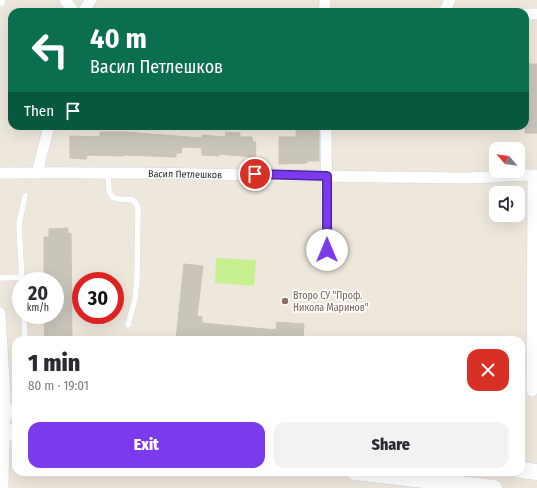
<!DOCTYPE html>
<html lang="en">
<head>
<meta charset="utf-8">
<style>
  :root { --surface:#fff; --page:#f2f2f3; --text:#2b2b33; --muted:#7c7c81; --accent:#7c3aed }
  body { margin:0; font-family:"Fira Sans Condensed",sans-serif; background:var(--page); color:var(--text); height:100vh; display:flex; flex-direction:column; font-size:15px; white-space:nowrap }
  * { box-sizing:border-box; margin:0 }
  p { font-size:13px; color:var(--muted) }
  .icon { flex:none; width:22px; height:22px; fill:none; stroke:currentColor; stroke-width:2; stroke-linecap:round; stroke-linejoin:round }
  .map { position:relative; flex:1; overflow:hidden }
  .side { position:absolute; left:12px; top:336px; width:513px; height:140px; display:flex; flex-direction:column; background:var(--surface); border-radius:12px; box-shadow:0 4px 16px #0002 }
  .side>* { flex:none }
  .hud { position:absolute; left:8px; top:8px; width:521px; height:122px; border-radius:12px; box-shadow:0 4px 16px #0002; background:#0b6e4f; color:#fff; overflow:hidden }
  .needle { width:26px; rotate:298deg }
  .tools { position:absolute; left:489px; top:142px; display:grid; gap:8px }
  .tools a { display:grid; place-items:center; width:36px; height:36px; border-radius:8px; background:var(--surface); box-shadow:0 4px 16px #0002; font-size:20px }
  .speed { position:absolute; left:12px; top:272px; display:flex; gap:8px; font-size:20px; font-weight:700; text-align:center }
  .speed>* { display:grid; place-content:center; width:52px; height:52px; border-radius:50%; background:var(--surface); box-shadow:0 4px 16px #0002; line-height:1 }
  .speed small { font-size:10px; font-weight:400 }
  .speed .limit { border:6px solid #d22; background:#fff; color:#111 }
  .pin { position:absolute; display:grid; place-items:center; width:34px; height:34px; color:#fff; margin:-17px; border:2px solid #fff; border-radius:50%; box-shadow:0 1px 4px #0007 }
  .me { position:absolute; width:44px; margin:-22px; rotate:0deg; stroke-linejoin:round; filter:drop-shadow(0 0 3px #0008) }
  .turn { display:flex; align-items:center; gap:14px; height:84px; padding:0 16px; font-size:18px }
  .turn .icon { width:52px; height:52px; stroke-width:2.5 }
  .turn b { display:block; font-size:28px; line-height:34px }
  .then { display:flex; align-items:center; height:38px; padding:0 16px; background:#0003; gap:8px; font-size:15px }
  .round { display:grid; place-items:center; flex:none; width:42px; height:42px; border-radius:12px; background:var(--page) }
  .overview { display:flex; align-items:center; justify-content:space-between; height:68px; padding:0 16px }
  h1 { font-size:24px; font-weight:800; line-height:30px }
  .cta { display:flex; gap:8px; margin-top:auto; padding:8px 16px }
  .cta a { flex:1; height:46px; border-radius:12px; background:var(--accent); color:#fff; font-size:16px; font-weight:800; line-height:46px; text-align:center }
  .cta a+a { background:var(--page); color:var(--text) }
  .map>svg:first-child { display:block }
</style>
</head>
<body>
<div class="map">
<svg width="537" height="488" viewBox="0 0 537 488">
  <rect width="100%" height="100%" fill="#eee7dc"/>
  <!-- pitch -->
  <path fill="#c7f190" d="M 216,258 L 256,260 L 254,286 L 215,283 Z"/>
  <!-- building -->
  <path fill="#c9c5bb" stroke="#cac3b6" d="M 525,64 L 537,64 L 537,133 L 525,133 Z
    M 296,126 L 319,126 L 319,161 L 307,161 L 307,163 L 279,164 L 279,137 L 296,137 Z
    M 100,132 L 124,132 L 202,138 L 202,135 L 225,137 L 226,132 L 240,133 L 240,137 L 252,137 L 253,142 L 256,142 L 255,157 L 219,154 L 219,156 L 202,155 L 202,148 L 182,147 L 181,153 L 176,153 L 176,157 L 124,155 L 124,156 L 87,155 L 86,159 L 70,158 L 70,136 L 100,137 Z
    M 68,228 L 68,234 L 71,233 L 72,340 L 45,340 L 44,315 L 55,315 L 55,281 L 44,281 L 44,237 L 49,237 L 49,229 Z
    M 184,264 L 203,266 L 197,316 L 202,317 L 202,323 L 276,330 L 277,322 L 304,324 L 303,340 L 176,340 Z"/>
  <g fill="none" stroke-linecap="round" stroke-linejoin="round">
    <defs>
      <path id="lane" d="M 108,173 L 109,191 L 112,197 L 118,199 L 133,200 L 137,205 L 138,208 L 137,280 L 135,299 L 128,325
        M 0,278 L 22,277
        M 22,281 L 19,224 L 25,196
        M 24,315 L 25,340"/>
      <g id="street">
        <path d="M 65,0 L 74,12"/>
        <path d="M 0,1 L 0,0"/>
        <path d="M 83,12 L 91,0"/>
        <path d="M 324,12 L 325,0"/>
        <path d="M 444,12 L 450,0"/>
        <path d="M 525,14 L 537,14"/>
        <path d="M 326,126 L 327,250"/>
        <path id="s1" d="M 0,173 C 153,171 306,177 459,178 C 485,178 511,175 537,175"/>
        <path d="M 37,173 L 49,126"/>
        <path d="M 0,313 L 5,396 L 3,488"/>
        <path d="M 532,391 L 533,175"/>
      </g>
      <path id="secondary" d="M 0,411 L 16,412
        M 0,431 L 16,433
        M 521,470 L 537,472
        M 355,472 L 494,488"/>
    </defs>
    <!-- lane casing -->
    <use href="#lane" stroke="#d1d5e5" stroke-width="6"/>
    <!-- street casing -->
    <use href="#street" stroke="#d1d5e5" stroke-width="12"/>
    <!-- secondary casing -->
    <use href="#secondary" stroke="#d1d5e5" stroke-width="17"/>
    <!-- lane -->
    <use href="#lane" stroke="#fff" stroke-width="5.5"/>
    <!-- street -->
    <use href="#street" stroke="#fff" stroke-width="11"/>
    <!-- secondary -->
    <use href="#secondary" stroke="#fff" stroke-width="16"/>
  </g>
  <g fill="none" stroke-linecap="round" stroke-linejoin="round">
    <defs>
      <path id="route" d="M 255,174 L 327,176 L 327,250"/>
    </defs>
    <!-- route casing -->
    <use href="#route" stroke="#51269a" stroke-width="10"/>
    <!-- route -->
    <use href="#route" stroke="#7c3aed" stroke-width="7"/>
  </g>
  <!-- markers -->
  <circle fill="#8d6e63" stroke="#fff" stroke-width="1.5" cx="285" cy="301" r="4"/>
  <g text-anchor="middle" stroke-width="3.5" stroke-linejoin="round" paint-order="stroke">
    <!-- street labels -->
    <g font-size="10" fill="#2b2b2b" stroke="#fff">
      <text dy="4" stroke="none"><textPath href="#s1" startOffset="185">Васил Петлешков</textPath></text>
    </g>
    <!-- education labels -->
    <g font-size="10" fill="#785e54" stroke="#fff" text-anchor="start">
      <text x="293" y="299">Второ СУ "Проф.<tspan x="293" dy="12">Никола Маринов"</tspan></text>
    </g>
  </g>
</svg>
<div class="tools">
<a><svg class="needle" viewBox="-14 -14 28 28"><path d="M0-13l5 13h-10z" fill="#e53935"/><path d="M0 13l5-13h-10z" fill="#7c7c81"/></svg></a>
<a><svg class="icon" aria-label="sound" viewBox="0 0 24 24"><path d="M4 9h4l5-4v14l-5-4H4zM17 9q2 3 0 6"/></svg></a>
</div>
<div class="speed"><div>20<small>km/h</small></div><div class="limit">30</div></div>
<div class="pin" style="left:255px;top:174px;background:#d93025"><svg class="icon" aria-label="arrive" viewBox="0 0 24 24"><path d="M6 21V4h12l-3 4 3 4H6"/></svg></div>
<svg class="me" style="left:327px;top:250px" viewBox="-20 -20 40 40"><circle r="19" fill="#fff"/><path d="M0-13L10 11 0 6-10 11z" fill="#7c3aed"/></svg>
<div class="hud">
<div class="turn"><svg class="icon" aria-label="left" viewBox="0 0 24 24"><path d="M17 20v-9H6M10 6l-5 5 5 5"/></svg><div><b>40 m</b>Васил Петлешков</div></div>
<div class="then">Then<svg class="icon" aria-label="arrive" viewBox="0 0 24 24"><path d="M6 21V4h12l-3 4 3 4H6"/></svg></div>
</div>
<section class="side">
<div class="overview"><div><h1>1 min</h1><p>80 m · 19:01</p></div><a class="round" style="background:#d93025;color:#fff"><svg class="icon" aria-label="close" viewBox="0 0 24 24"><path d="M6 6l12 12M18 6L6 18"/></svg></a></div>
<div class="cta"><a>Exit</a><a>Share</a></div>
</section>
</div>
</body>
</html>
